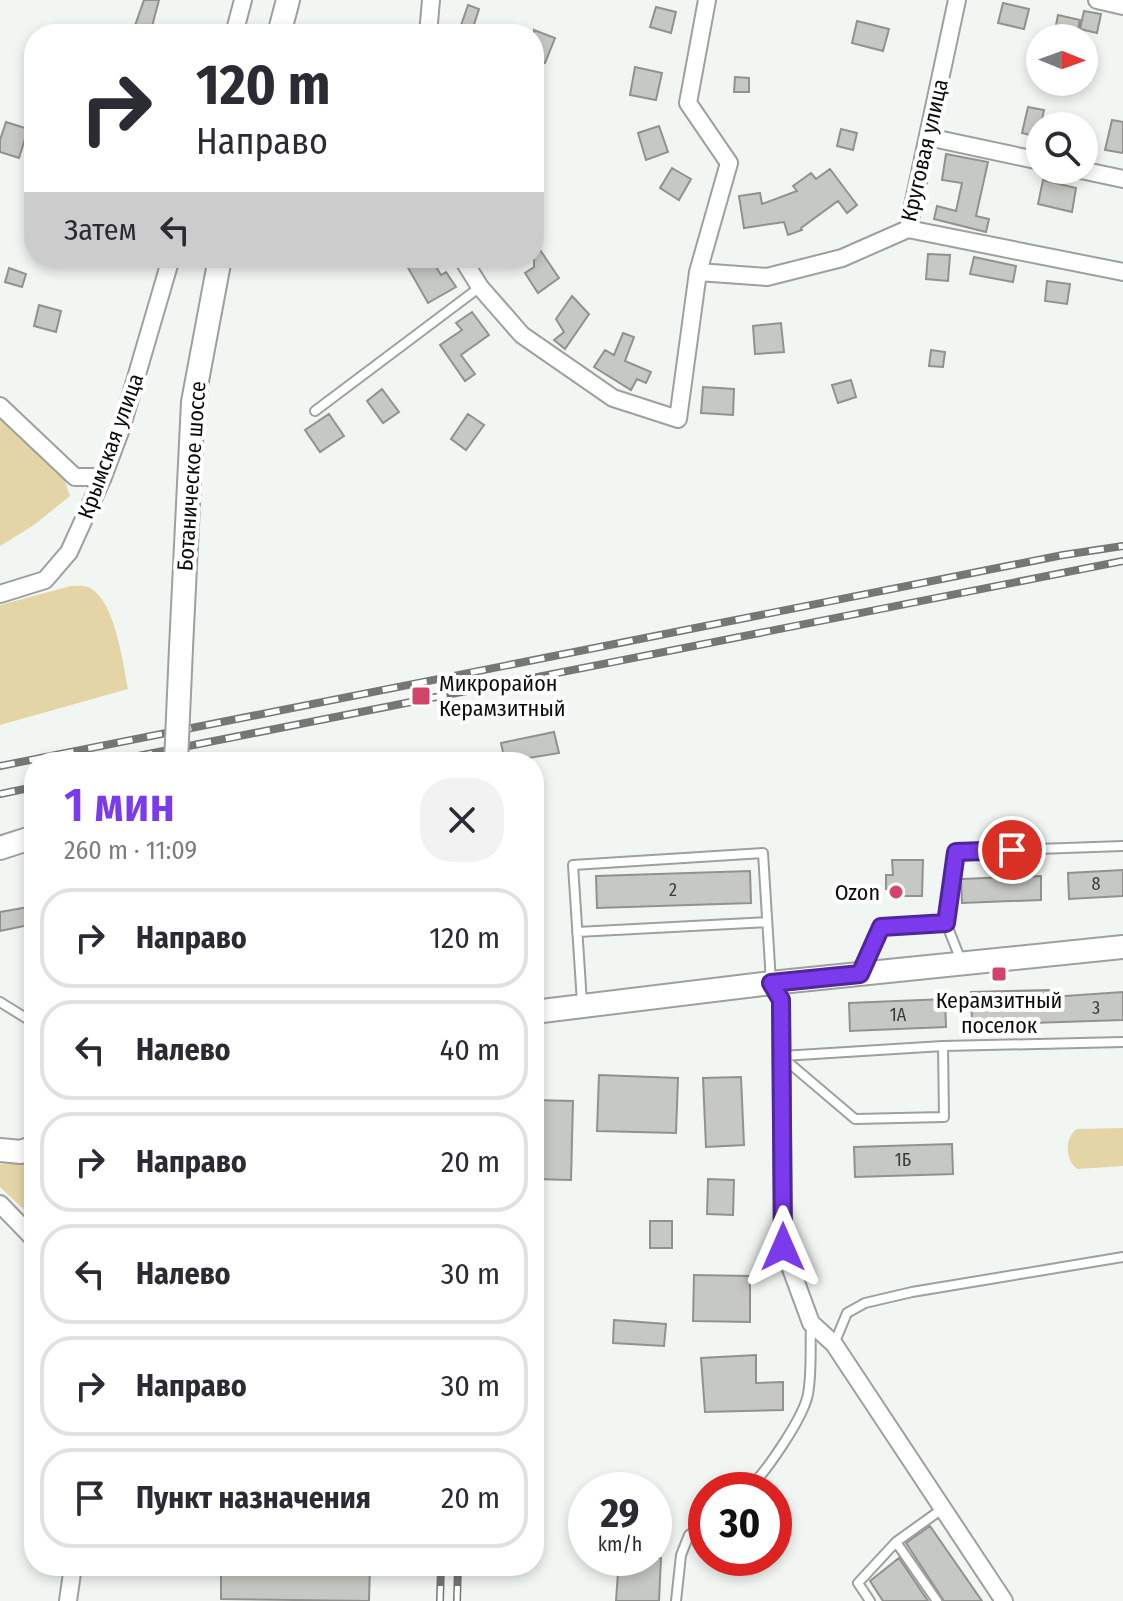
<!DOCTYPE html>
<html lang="ru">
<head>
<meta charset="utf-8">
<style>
  :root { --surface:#fff; --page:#f2f2f3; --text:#2b2b33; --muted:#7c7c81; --line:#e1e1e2; --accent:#7c3aed }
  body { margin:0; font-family:"Fira Sans Condensed",sans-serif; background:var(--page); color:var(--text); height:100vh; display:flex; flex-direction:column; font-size:30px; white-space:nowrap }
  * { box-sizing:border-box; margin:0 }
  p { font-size:26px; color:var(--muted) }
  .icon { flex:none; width:44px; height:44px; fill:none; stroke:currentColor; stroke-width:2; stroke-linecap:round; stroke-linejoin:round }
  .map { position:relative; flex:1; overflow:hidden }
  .drawer { position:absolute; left:24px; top:752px; width:520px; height:824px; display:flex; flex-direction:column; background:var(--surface); border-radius:32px; box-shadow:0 4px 12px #0003 }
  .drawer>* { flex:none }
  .guide { position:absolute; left:24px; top:24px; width:520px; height:244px; border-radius:32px; box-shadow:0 4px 12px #0003; background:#fff; color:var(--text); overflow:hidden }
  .needle { width:52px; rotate:91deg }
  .tools { position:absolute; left:1026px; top:24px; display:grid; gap:16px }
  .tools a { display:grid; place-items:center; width:72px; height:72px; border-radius:50%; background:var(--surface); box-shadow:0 4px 12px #0003; font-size:40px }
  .speed { position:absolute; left:568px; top:1472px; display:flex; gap:16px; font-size:40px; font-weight:700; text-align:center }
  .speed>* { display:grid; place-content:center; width:104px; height:104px; border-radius:50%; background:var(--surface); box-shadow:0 4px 12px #0003; line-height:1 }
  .speed small { font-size:20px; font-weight:400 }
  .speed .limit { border:12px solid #d22; background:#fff; color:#111 }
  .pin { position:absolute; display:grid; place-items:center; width:68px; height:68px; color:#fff; margin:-34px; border:4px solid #fff; border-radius:50%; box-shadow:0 2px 8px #0007 }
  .me { position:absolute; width:88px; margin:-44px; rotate:0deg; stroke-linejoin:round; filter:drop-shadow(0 0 6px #0008) }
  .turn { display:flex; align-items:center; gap:28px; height:168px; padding:0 40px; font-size:36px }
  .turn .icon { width:104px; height:104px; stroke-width:2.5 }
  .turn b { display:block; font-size:56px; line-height:68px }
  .then { display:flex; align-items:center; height:76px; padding:0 40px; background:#0003; gap:16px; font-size:30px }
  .round { display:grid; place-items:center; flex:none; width:84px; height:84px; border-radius:32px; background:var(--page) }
  .summary { display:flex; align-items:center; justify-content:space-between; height:136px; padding:0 40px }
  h1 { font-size:48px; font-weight:600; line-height:60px; color:var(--accent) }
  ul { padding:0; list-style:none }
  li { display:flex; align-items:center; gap:24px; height:100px; margin:0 16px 12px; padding:0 24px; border:4px solid var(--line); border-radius:32px }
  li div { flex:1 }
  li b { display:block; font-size:30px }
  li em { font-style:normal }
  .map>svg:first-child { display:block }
</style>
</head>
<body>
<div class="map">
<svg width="1123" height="1601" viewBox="0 0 1123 1601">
  <rect width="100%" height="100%" fill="#f2f6f2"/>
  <!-- green -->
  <path fill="#e4d5a7" d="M 0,418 L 63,475 L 70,496 L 34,525 L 0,546 Z
    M 71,586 C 77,586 84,585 90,588 C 115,601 123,663 128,689 L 0,725 L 0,605 Z
    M 1123,1128 L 1123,1166 L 1078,1169 C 1065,1162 1064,1137 1077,1129 Z
    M 34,1158 L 34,1219 L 0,1187 L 0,1164 Z"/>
  <!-- building -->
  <path fill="#c6c8c3" stroke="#91928e" stroke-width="2" d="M 144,0 L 159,0 L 150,34 L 132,34 Z
    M 1003,3 L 1029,9 L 1024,29 L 998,23 Z
    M 468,5 L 479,9 L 471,34 L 458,34 Z
    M 656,7 L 676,12 L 671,33 L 650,27 Z
    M 1084,11 L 1101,14 L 1097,33 L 1080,29 Z
    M 1058,15 L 1080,20 L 1076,38 L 1054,35 Z
    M 857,21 L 889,29 L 883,51 L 852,43 Z
    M 534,30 L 555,38 L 545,63 L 534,59 Z
    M 635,67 L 662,73 L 656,100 L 630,95 Z
    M 735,77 L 749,78 L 749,92 L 734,92 Z
    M 1028,107 L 1044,110 L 1038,137 L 1022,133 Z
    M 1112,120 L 1123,122 L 1123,153 L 1105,150 Z
    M 6,122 L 28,129 L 19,158 L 0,152 L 0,140 Z
    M 659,126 L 668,152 L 646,160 L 638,133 Z
    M 841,129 L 857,133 L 853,150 L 837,146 Z
    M 946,154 L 988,162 L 976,216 L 989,219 L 986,232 L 934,219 L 937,206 L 956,211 L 962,183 L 942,180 Z
    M 672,168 L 691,179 L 679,200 L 660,188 Z
    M 830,169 L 857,205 L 847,213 L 838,201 L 801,228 L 802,230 L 788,235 L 784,222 L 744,228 L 739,196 L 760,193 L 762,204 L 797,191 L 793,186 L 811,173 L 816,179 Z
    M 1043,180 L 1076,188 L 1072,212 L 1038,204 Z
    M 534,241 L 559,278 L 538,293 L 525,273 L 534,267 Z
    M 928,254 L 950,255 L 948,281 L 926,279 Z
    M 974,257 L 1016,266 L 1013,282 L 970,274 Z
    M 422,258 L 431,258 L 441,275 L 446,272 L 456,287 L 428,303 L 407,266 Z
    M 9,268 L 26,274 L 22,287 L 5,282 Z
    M 1047,281 L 1070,284 L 1067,304 L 1045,301 Z
    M 572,296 L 589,314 L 565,349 L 554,340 L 564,332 L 556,319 Z
    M 39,305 L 61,311 L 56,332 L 34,326 Z
    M 472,312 L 489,335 L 461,355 L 475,374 L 465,381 L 440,345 L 462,330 L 456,323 Z
    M 781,323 L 784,352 L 755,354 L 753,326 Z
    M 623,333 L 634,337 L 625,361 L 651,372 L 646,383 L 637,379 L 631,390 L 594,367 L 605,350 L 614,355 Z
    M 931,350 L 945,352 L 943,367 L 929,366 Z
    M 851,380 L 856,397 L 838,403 L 832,385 Z
    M 703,387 L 734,389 L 733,415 L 701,413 Z
    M 382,389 L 399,412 L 383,423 L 367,401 Z
    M 329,414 L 344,436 L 320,452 L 305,430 Z
    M 468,414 L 484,425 L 466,450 L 451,439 Z
    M 554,732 L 559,753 L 505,762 L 501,743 Z
    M 892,860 L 923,860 L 922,896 L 892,896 L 892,889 L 886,889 L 886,875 L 893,875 Z
    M 1123,870 L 1123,896 L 1069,899 L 1068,873 Z
    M 750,871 L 751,903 L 597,908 L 596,876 Z
    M 1041,876 L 1041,900 L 962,903 L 961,879 Z
    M 34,906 L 34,924 L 0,931 L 0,912 Z
    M 1051,990 L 1051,997 L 1123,992 L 1123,1020 L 972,1025 L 971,992 Z
    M 945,999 L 946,1027 L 850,1031 L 849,1003 Z
    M 599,1075 L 678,1078 L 676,1133 L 597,1131 Z
    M 741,1077 L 744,1145 L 706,1147 L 703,1078 Z
    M 534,1100 L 573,1101 L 571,1180 L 534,1179 Z
    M 952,1144 L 953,1174 L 855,1177 L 854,1147 Z
    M 708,1179 L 734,1180 L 733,1215 L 707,1214 Z
    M 650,1221 L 672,1221 L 672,1248 L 650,1248 Z
    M 694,1275 L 750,1276 L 750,1322 L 693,1321 Z
    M 614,1320 L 666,1324 L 664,1346 L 613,1343 Z
    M 756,1355 L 756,1383 L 783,1382 L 783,1410 L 705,1412 L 701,1358 Z
    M 930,1526 L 982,1601 L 944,1601 L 906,1543 Z
    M 619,1558 L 661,1558 L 659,1601 L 616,1601 Z
    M 899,1558 L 928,1601 L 883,1601 L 870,1581 Z
    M 246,1566 L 370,1566 L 369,1601 L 221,1599 L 221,1568 L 246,1569 Z"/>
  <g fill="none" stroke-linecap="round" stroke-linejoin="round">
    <defs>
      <path id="lane" d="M 315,411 L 480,287
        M 946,923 L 956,852 L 1123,846
        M 577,932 L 767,922
        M 862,969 L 881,927 L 946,923 L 962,963
        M 0,1002 L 34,1023
        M 582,1003 L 573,865 L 763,853 L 771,982
        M 782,1056 L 943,1046 L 1123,1042
        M 782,1057 L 855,1119 L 944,1117 L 943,1046
        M 834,1344 L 847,1313 L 865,1303 L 912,1292 L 1123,1257
        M 747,1490 C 765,1474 804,1417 808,1394 C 812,1372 810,1347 811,1324
        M 676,1601 L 681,1555 L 689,1535 L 706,1523
        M 870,1601 L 858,1583 L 896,1542
        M 937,1601 L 896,1542 L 942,1509"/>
      <path id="street" d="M 1097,0 L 1123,6
        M 234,34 L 243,0
        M 428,34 L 431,0
        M 928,137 L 1040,161
        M 1081,170 L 1123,179
        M 908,229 L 1123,272
        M 462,258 L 480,287 L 522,335 L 613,398 L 678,419 L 698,272 L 729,163 L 688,103 L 707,0
        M 698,272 L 767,277 L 842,258 L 908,229 L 957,0
        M 0,406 L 75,477 L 103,477
        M 0,594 L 45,580 L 69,552 L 103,477 L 121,429 L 171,258
        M 771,983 L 781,1000 L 783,1247 L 811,1323 L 834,1344 L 1004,1601
        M 0,1204 L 34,1239
        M 68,1601 L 73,1566"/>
      <path id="secondary" d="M 279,34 L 288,0
        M 181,648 L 193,402 L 220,258
        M 0,848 L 34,837
        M 534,1012 L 771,983 L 1123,947
        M 0,1150 L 21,1152 L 34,1147"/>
    </defs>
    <!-- lane casing -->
    <use href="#lane" stroke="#9ca19d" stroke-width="12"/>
    <!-- street casing -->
    <use href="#street" stroke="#9ca19d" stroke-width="20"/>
    <!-- secondary casing -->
    <use href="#secondary" stroke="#9ca19d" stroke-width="26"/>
    <!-- lane -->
    <use href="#lane" stroke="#fff" stroke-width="8"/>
    <!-- street -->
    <use href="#street" stroke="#fff" stroke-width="16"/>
    <!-- secondary -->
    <use href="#secondary" stroke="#fff" stroke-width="22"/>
    <defs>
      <path id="rail" d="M 108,762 L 1123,561
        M 0,766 L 1063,555 L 1123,546
        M 0,794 L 34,787
        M 440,1601 L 441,1566
        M 457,1601 L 458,1566"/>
    </defs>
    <!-- rail casing -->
    <use href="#rail" stroke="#747774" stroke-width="8"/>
    <!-- rail -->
    <use href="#rail" stroke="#fff" stroke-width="5" stroke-dasharray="15" stroke-linecap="butt"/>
    <defs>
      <path id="secondary-bridge" d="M 176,762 L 181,648"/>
    </defs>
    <!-- secondary-bridge casing -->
    <use href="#secondary-bridge" stroke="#9ca19d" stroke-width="26" stroke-linecap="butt"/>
    <!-- secondary-bridge -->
    <use href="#secondary-bridge" stroke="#fff" stroke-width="22"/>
  </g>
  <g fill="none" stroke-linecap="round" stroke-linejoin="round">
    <defs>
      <path id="route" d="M 783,1247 L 781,1000 L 771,983 L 860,974 L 881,927 L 946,923 L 956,852 L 1012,850"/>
    </defs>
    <!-- route casing -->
    <use href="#route" stroke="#51269a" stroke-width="20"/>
    <!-- route -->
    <use href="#route" stroke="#7c3aed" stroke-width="14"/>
  </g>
  <!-- markers -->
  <g fill="#d34469" stroke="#fff" stroke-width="3">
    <rect x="411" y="686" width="20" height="20" rx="4"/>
    <circle cx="896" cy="892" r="8"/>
    <rect x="991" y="966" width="16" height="16" rx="4"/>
  </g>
  <g text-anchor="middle" stroke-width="8" stroke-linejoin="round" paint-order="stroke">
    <!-- number labels -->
    <g font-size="18" fill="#393b38">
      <text x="1096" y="890">8</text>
      <text x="673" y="896">2</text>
      <text x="1096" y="1014">3</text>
      <text x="898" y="1021">1А</text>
      <text x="903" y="1166">1Б</text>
    </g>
    <!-- street labels -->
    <g font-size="22" fill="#0a0c0a" stroke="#fff">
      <text transform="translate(924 150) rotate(-77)" y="8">Круговая улица</text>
      <text transform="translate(110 446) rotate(-70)" y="8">Крымская улица</text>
      <text transform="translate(191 476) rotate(-86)" y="8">Ботаническое шоссе</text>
    </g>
    <!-- poi labels -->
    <g font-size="22" fill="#0a0c0a" stroke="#fff" text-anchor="start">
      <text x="439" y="691">Микрорайон<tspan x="439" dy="25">Керамзитный</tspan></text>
      <text x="880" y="900" text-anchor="end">Ozon</text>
      <text x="999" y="1008" text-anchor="middle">Керамзитный<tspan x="999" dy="25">поселок</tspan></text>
    </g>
  </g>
</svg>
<div class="tools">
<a><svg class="needle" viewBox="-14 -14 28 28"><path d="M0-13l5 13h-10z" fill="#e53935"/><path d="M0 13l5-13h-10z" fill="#7c7c81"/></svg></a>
<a><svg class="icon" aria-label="search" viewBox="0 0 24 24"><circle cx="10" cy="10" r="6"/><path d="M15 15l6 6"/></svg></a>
</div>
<div class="speed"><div>29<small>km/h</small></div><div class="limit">30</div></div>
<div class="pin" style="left:1012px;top:850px;background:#d93025"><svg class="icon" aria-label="arrive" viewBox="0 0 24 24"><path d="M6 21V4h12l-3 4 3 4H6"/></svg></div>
<svg class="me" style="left:783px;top:1247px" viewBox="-20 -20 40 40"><path d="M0-17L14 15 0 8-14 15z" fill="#7c3aed" stroke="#fff" stroke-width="4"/></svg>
<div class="guide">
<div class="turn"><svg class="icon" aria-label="right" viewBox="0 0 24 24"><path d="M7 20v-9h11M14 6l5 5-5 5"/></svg><div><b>120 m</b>Направо</div></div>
<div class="then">Затем<svg class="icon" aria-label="left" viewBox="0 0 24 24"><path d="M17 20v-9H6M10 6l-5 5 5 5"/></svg></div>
</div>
<section class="drawer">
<div class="summary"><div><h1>1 мин</h1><p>260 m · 11:09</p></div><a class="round"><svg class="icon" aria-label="close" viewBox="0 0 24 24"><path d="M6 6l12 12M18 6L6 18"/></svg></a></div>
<ul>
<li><svg class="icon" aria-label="right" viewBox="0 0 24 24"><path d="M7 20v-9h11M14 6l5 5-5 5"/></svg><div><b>Направо</b></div><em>120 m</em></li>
<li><svg class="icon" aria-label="left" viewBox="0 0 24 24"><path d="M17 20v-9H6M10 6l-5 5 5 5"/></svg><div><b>Налево</b></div><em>40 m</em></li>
<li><svg class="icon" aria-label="right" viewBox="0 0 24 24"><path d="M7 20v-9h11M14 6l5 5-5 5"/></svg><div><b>Направо</b></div><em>20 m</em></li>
<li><svg class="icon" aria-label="left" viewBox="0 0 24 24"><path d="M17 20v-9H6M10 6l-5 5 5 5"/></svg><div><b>Налево</b></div><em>30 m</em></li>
<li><svg class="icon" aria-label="right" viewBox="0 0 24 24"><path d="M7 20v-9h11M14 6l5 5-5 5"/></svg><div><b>Направо</b></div><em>30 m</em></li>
<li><svg class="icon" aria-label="arrive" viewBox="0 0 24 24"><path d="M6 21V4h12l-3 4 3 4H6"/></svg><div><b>Пункт назначения</b></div><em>20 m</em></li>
</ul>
</section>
</div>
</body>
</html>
